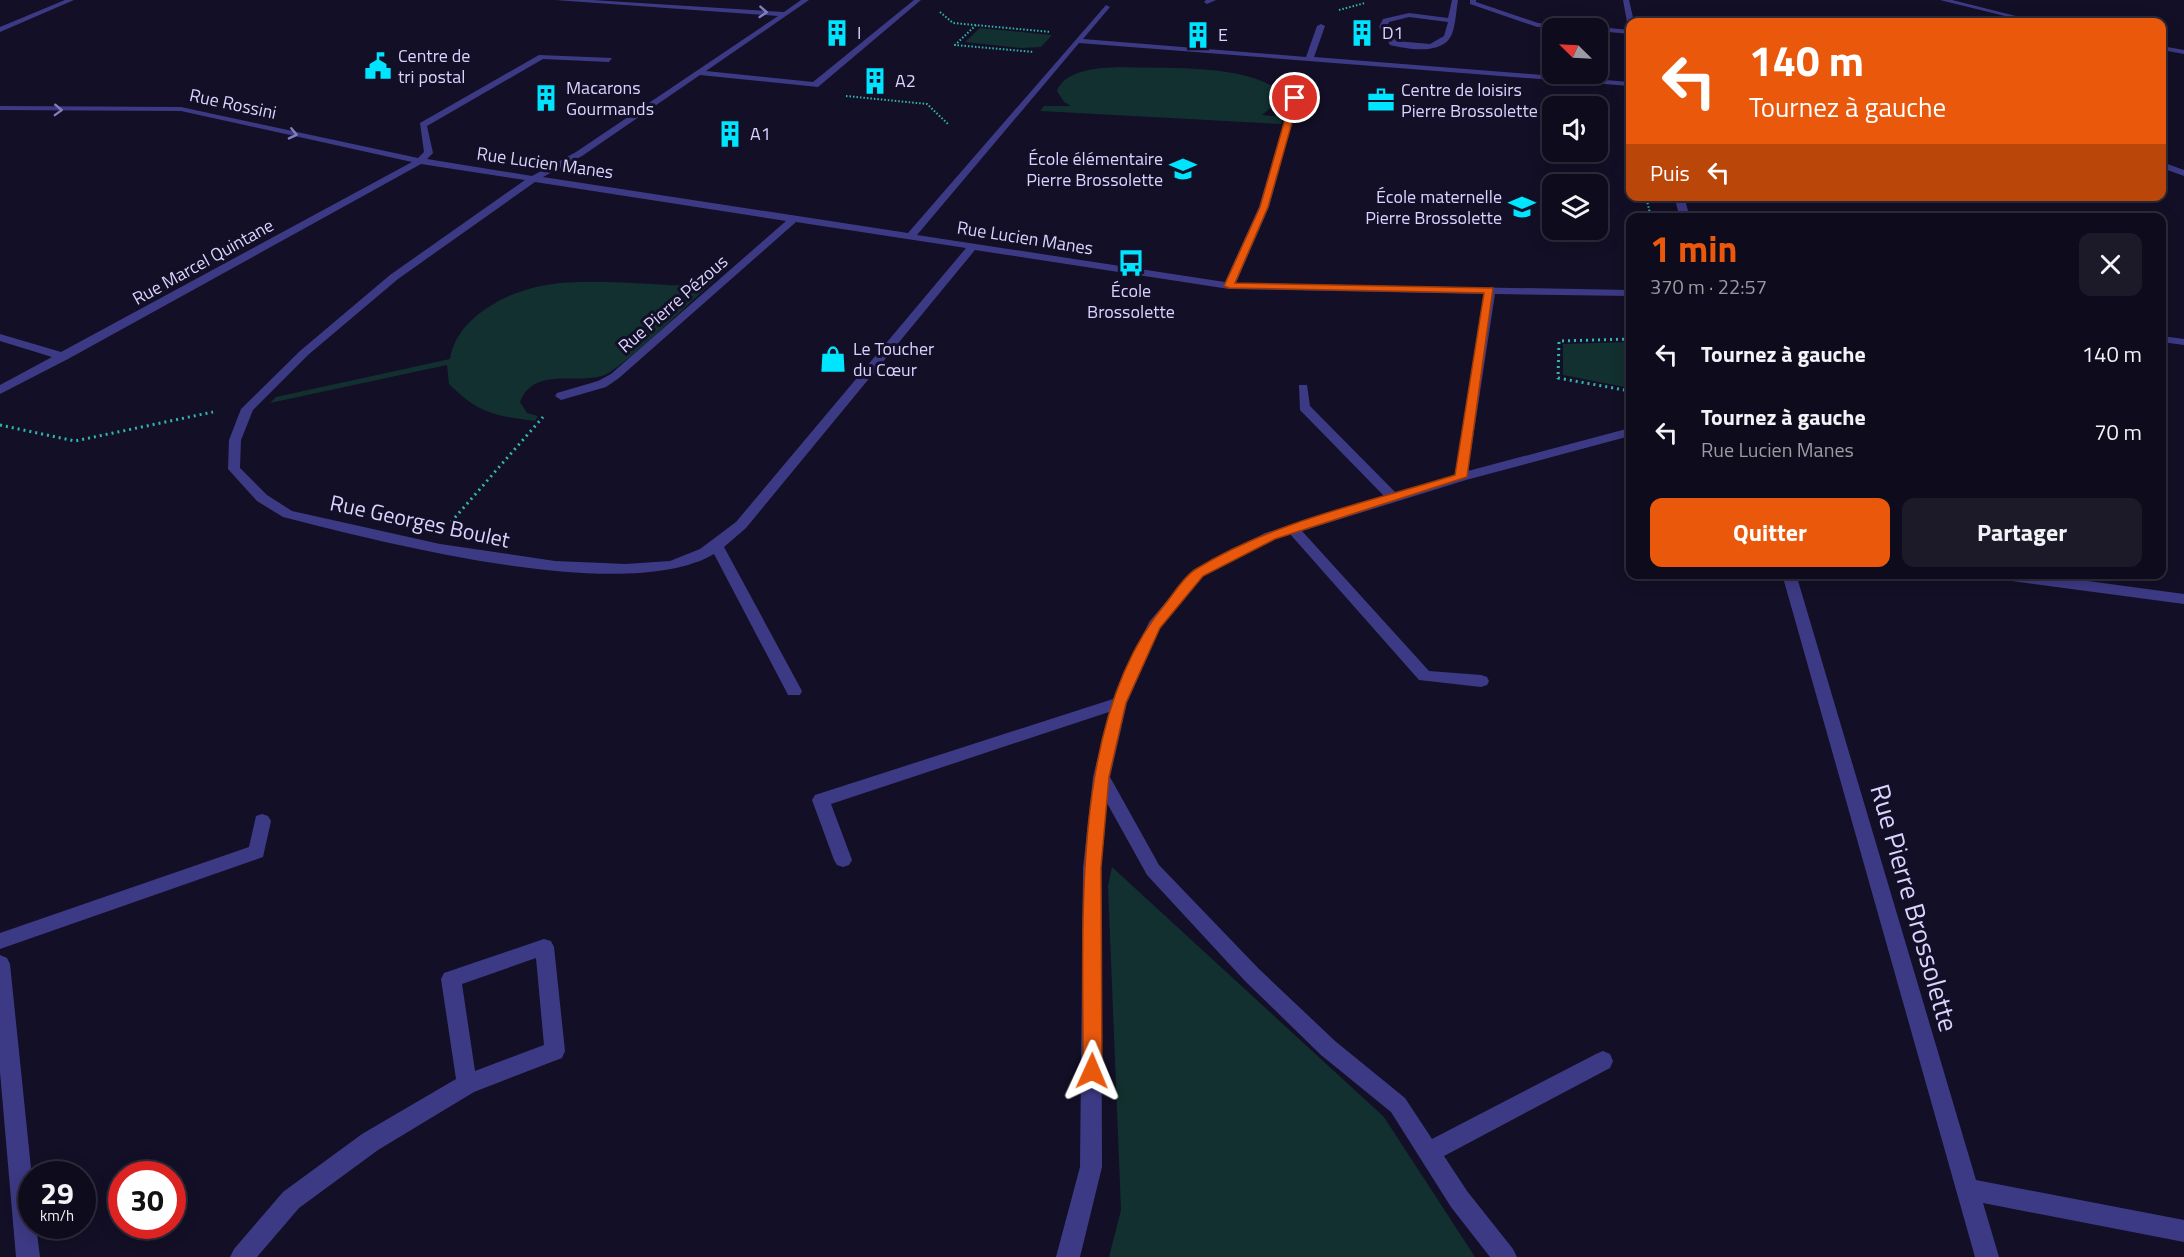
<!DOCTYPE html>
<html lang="fr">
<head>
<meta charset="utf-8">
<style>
  :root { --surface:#0e0b1c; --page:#1c1929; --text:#f1f3f6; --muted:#9b9ba3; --line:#2e2b3b; --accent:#ea580c }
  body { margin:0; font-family:"Titillium Web",sans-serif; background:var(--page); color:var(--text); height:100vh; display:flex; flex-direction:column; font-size:22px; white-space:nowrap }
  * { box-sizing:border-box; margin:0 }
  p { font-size:20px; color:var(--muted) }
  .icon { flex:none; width:33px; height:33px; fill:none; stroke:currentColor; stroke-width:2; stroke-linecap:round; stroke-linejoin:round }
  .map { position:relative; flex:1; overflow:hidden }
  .panel { position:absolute; left:1626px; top:213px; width:540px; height:366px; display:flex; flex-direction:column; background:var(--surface); border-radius:12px; box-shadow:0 3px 15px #0003,0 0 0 2px var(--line) }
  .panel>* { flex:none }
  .guide { position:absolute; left:1626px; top:18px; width:540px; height:183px; border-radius:12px; box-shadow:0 3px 15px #0003,0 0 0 2px var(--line); background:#ea580c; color:#fff; overflow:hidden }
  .needle { width:39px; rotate:294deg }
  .controls { position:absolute; left:1542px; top:18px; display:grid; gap:12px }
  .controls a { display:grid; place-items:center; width:66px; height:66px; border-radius:12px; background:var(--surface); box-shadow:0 3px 15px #0003,0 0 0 2px var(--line); font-size:30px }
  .speed { position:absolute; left:18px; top:1161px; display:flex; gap:12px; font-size:30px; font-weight:700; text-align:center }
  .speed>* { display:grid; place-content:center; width:78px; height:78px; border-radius:50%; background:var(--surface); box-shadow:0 3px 15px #0003,0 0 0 2px var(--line); line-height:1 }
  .speed small { font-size:15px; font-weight:400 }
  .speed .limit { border:9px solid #d22; background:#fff; color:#111 }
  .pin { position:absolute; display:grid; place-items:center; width:51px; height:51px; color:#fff; margin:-26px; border:3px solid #fff; border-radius:50%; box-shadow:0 2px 6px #0007 }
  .me { position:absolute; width:66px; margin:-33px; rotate:1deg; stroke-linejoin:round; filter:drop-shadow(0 0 4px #0008) }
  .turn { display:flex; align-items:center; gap:21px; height:126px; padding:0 24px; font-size:27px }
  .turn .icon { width:78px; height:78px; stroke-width:2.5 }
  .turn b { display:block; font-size:42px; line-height:51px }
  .then { display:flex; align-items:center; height:57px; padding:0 24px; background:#0003; gap:12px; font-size:22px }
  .round { display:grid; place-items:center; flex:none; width:63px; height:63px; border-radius:12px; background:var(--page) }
  .summary { display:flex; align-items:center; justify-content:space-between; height:102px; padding:0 24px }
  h1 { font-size:36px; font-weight:700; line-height:45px; color:var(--accent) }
  .action { display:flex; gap:12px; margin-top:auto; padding:12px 24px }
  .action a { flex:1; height:69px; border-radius:12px; background:var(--accent); color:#fff; font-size:24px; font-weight:700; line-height:69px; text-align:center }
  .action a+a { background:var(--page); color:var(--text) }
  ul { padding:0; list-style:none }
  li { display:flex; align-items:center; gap:18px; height:78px; padding:0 24px }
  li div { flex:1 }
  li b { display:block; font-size:22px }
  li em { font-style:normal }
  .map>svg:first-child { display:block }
</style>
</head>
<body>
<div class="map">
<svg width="2184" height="1257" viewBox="0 0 2184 1257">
  <rect width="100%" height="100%" fill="#130f26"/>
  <!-- green -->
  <path fill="#12302f" d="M 980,28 L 1052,35 L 1041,47 L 1021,48 L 965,42 Z
    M 1119,67 C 1161,69 1251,63 1281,93 L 1281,100 L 1262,115 L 1283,117 L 1281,124 L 1040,111 L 1044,106 L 1071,106 L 1064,102 L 1057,91 C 1065,69 1100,68 1119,67 Z
    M 707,279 L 715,280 C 694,298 622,370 602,376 C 576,384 533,367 520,402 L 527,413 L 538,416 L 535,421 C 495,416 478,413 449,384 L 447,365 L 270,403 L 276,397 L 450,359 C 454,336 468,321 487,308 C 538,274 594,282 653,284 C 670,285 691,288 707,279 Z
    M 1630,342 L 1630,388 L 1563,375 L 1563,344 Z
    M 1112,867 L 1384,1117 L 1475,1257 L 1109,1257 L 1121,1210 L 1108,886 Z"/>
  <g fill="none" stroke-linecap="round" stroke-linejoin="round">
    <!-- path-far1 -->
    <path stroke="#2fb8b0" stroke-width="2" stroke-dasharray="1.5 2" stroke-linecap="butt" d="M 1339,10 L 1365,3
      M 940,12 L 953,23 L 1051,32
      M 976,25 L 955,45 L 1034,52
      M 846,96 L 927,104 L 948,124
      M 1626,109 L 1630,132
      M 1646,196 L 1651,218"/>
    <!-- path -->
    <path stroke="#2fb8b0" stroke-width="3" stroke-dasharray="2 4" stroke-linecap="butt" d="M 1630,339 L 1559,341 L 1558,378 L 1630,391
      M 0,425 L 75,441 L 213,412
      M 451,522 L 543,417"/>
    <!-- minor -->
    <path fill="#3d3a85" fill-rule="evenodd" d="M 65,0 L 74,0 L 0,32 L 0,27 Z
      M 555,0 L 592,0 L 784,12 L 801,0 L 809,0 L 706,71 L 813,82 L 914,0 L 921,0 L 818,87 L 700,75 L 582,156 L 543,177 L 908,233 L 1106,5 L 1110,7 L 1083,39 L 1306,57 L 1317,26 L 1321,24 L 1325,26 L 1314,57 L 1630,82 L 1630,86 L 1079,43 L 917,235 L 1225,282 L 1259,207 L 1291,98 L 1295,96 L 1320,100 L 1316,102 L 1298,101 L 1269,207 L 1236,283 L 1630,290 L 1630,296 L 1495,294 L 1468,471 L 1630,428 L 1630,436 L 1466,480 L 1302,531 L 1429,671 L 1481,675 L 1487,677 L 1489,681 L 1487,685 L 1481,687 L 1419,680 L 1290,534 L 1275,539 L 1203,576 L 1160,628 L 1127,703 L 1110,777 L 1159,865 L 1259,969 L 1335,1041 L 1405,1098 L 1432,1139 L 1596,1054 L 1603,1051 L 1610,1054 L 1613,1061 L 1610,1068 L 1444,1156 L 1467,1191 L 1513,1249 L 1517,1257 L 1490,1257 L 1451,1207 L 1391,1112 L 1321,1055 L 1245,981 L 1147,875 L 1107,803 L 1101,868 L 1102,1167 L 1080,1257 L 1056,1257 L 1080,1167 L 1083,868 L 1093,777 L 1109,712 L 831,804 L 852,860 L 849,865 L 843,867 L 837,865 L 834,860 L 812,800 L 815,795 L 1113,699 L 1149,622 L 1193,570 L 1265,533 L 1384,496 L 1300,410 L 1299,385 L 1307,385 L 1310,406 L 1396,493 L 1455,475 L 1484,294 L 1229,289 L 975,250 L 746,528 L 724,547 L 802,691 L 800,695 L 788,695 L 786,691 L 714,554 C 626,606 381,542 283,517 L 257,501 L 228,469 L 229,440 L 241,409 L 300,351 L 390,275 L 525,180 L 421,164 L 68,359 L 0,394 L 0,385 L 52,357 L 0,341 L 0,334 L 61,352 L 412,162 L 181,111 L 0,110 L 0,106 L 181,107 L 418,158 L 424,152 L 420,123 L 539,55 L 612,58 L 609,62 L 543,59 L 427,126 L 433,153 L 427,159 L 532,176 L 576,152 L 778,16 ZM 535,182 L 786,221 L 611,374 L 598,381 L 557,393 L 555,396 L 561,400 L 606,387 L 619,378 L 796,222 L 966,248 L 736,522 L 700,549 L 670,561 L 626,564 L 555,561 L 440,544 L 292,511 L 267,495 L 240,468 L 241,440 L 253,410 L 308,355 L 398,279 Z
      M 1206,0 L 1216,0 L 1207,4 L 1204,2 Z
      M 1452,0 L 1458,0 C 1456,11 1456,23 1452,34 C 1443,56 1408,49 1390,45 L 1379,27 L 1383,19 L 1409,13 L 1448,18 ZM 1409,17 L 1448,22 L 1444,36 L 1430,44 L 1396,41 L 1387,27 L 1389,22 Z
      M 1470,0 L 1476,0 L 1476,2 L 1538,23 L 1587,28 L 1537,27 L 1470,4 Z
      M 1623,0 L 1629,0 L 1634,22 L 1627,22 Z
      M 1940,0 L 1952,0 L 2040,22 L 2029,22 Z
      M 1598,27 L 1630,30 L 1630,34 L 1598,31 L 1595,28 Z
      M 2162,46 L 2184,50 L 2184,54 L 2162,50 Z
      M 2162,162 L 2184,170 L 2184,176 L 2162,168 Z
      M 1674,196 L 1684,196 L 1690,218 L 1680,218 Z
      M 2162,336 L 2184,339 L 2184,345 L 2162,342 Z
      M 1782,574 L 1796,574 L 1976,1180 L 2184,1220 L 2184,1242 L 1983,1203 L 1999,1257 L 1975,1257 Z
      M 1990,574 L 2036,574 L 2184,594 L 2184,604 L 1997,579 Z
      M 262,814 L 268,816 L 271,821 L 263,857 L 0,949 L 0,933 L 249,847 L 256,816 Z
      M 544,939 L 551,941 L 554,947 L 565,1051 L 562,1058 L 474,1092 L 378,1150 L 299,1208 L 257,1257 L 230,1257 L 234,1249 L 283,1192 L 362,1134 L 456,1079 L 441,979 L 444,973 ZM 536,958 L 544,1045 L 475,1071 L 462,984 Z
      M 0,955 L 7,958 L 10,964 L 32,1178 L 32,1226 L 36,1226 L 40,1257 L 16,1257 L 0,1072 Z"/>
  </g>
  <!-- one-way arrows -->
  <defs><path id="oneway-chevron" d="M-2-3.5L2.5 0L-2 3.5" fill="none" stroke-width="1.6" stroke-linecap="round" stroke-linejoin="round" transform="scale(1.5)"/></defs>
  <g stroke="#837fbc">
    <use href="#oneway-chevron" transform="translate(763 12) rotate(4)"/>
    <use href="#oneway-chevron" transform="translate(58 110) rotate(2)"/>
    <use href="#oneway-chevron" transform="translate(293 134) rotate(13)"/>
  </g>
  <!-- route -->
  <path fill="#ea580c" stroke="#983908" stroke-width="1.5" d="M 1295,96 L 1299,98 L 1268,207 L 1235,283 L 1493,288 L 1467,477 L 1275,539 L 1203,576 L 1160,628 L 1126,703 L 1109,777 L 1101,868 L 1102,1071 L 1099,1078 L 1092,1080 L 1086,1078 L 1083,1071 C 1084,928 1068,718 1166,603 C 1175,592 1184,576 1196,569 C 1274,521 1369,502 1455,475 L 1484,293 L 1229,288 L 1224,286 L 1260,207 L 1291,98 Z"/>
  <!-- icons -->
  <defs>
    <symbol id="building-bare" viewBox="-9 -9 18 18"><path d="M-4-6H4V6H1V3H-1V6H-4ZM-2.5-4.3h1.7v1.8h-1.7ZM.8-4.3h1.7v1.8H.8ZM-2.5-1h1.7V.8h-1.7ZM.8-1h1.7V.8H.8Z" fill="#00e5ff" stroke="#130f26" stroke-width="2.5" paint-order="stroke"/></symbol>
    <symbol id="civic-bare" viewBox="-9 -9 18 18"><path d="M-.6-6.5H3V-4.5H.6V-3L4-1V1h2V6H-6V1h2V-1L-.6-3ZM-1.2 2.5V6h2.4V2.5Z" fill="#00e5ff" stroke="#130f26" stroke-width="2.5" paint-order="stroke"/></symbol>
    <symbol id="office-bare" viewBox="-9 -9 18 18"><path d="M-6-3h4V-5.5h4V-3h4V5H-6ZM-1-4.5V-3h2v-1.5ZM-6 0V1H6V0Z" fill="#00e5ff" stroke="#130f26" stroke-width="2.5" paint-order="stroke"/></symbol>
    <symbol id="school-bare" viewBox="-9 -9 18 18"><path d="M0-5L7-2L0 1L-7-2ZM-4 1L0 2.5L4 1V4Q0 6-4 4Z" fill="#00e5ff" stroke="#130f26" stroke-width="2.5" paint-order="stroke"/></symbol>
    <symbol id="bus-bare" viewBox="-9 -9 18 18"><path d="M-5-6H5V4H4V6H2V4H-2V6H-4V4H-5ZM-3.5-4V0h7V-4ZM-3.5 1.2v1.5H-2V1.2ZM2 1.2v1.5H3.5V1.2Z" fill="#00e5ff" stroke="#130f26" stroke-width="2.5" paint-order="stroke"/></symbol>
    <symbol id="shop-bare" viewBox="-9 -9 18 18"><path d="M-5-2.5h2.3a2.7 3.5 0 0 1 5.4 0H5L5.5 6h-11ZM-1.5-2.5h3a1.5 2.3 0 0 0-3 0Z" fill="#00e5ff" stroke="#130f26" stroke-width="2.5" paint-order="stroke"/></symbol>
  </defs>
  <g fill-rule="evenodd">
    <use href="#building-bare" x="818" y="14" width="38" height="38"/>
    <use href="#building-bare" x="1343" y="14" width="38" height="38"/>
    <use href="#building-bare" x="1179" y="16" width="38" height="38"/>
    <use href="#civic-bare" x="359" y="47" width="38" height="38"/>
    <use href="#building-bare" x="856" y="62" width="38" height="38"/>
    <use href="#building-bare" x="527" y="79" width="38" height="38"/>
    <use href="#office-bare" x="1362" y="81" width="38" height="38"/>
    <use href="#building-bare" x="711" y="115" width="38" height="38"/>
    <use href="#school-bare" x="1164" y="150" width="38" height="38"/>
    <use href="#school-bare" x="1503" y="188" width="38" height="38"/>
    <use href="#bus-bare" x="1112" y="244" width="38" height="38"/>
    <use href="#shop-bare" x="814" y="340" width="38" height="38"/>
  </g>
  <g text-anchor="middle" stroke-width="6" stroke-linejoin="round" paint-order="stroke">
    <!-- far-poi labels -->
    <g font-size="18" fill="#d9d4ff" stroke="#130f26" text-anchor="start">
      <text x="857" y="39">I</text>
      <text x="1382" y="39">D1</text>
      <text x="1218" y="41">E</text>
      <text x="398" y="62">Centre de<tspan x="398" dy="21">tri postal</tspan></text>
      <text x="895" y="87">A2</text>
      <text x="566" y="94">Macarons<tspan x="566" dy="21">Gourmands</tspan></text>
      <text x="1401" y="96">Centre de loisirs<tspan x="1401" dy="21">Pierre Brossolette</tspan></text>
      <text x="750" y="140">A1</text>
      <text x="1163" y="165" text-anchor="end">École élémentaire<tspan x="1163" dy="21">Pierre Brossolette</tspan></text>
      <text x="1502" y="203" text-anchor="end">École maternelle<tspan x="1502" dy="21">Pierre Brossolette</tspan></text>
      <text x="1131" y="297" text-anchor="middle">École<tspan x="1131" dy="21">Brossolette</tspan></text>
      <text x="853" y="355">Le Toucher<tspan x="853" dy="21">du Cœur</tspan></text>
    </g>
    <!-- far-street labels -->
    <g font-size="18" fill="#d9d4ff" stroke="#130f26">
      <text transform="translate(233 104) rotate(12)" y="6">Rue Rossini</text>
      <text transform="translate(545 163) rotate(8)" y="6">Rue Lucien Manes</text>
      <text transform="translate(1025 238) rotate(9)" y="6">Rue Lucien Manes</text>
      <text transform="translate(203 262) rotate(-29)" y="6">Rue Marcel Quintane</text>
      <text transform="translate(673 304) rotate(-41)" y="6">Rue Pierre Pézous</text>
    </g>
    <!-- street labels -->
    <g font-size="22" fill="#d9d4ff" stroke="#130f26">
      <text transform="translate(420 521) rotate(12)" y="8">Rue Georges Boulet</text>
    </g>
    <!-- near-street labels -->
    <g font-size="27" fill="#d9d4ff" stroke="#130f26">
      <text transform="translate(1914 908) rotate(74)" y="9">Rue Pierre Brossolette</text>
    </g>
  </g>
</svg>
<div class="controls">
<a><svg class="needle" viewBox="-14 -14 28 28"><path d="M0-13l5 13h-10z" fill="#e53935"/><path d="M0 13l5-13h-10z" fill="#9b9ba3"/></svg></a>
<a><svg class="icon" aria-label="sound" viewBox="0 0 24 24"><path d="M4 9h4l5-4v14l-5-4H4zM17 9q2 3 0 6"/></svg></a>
<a><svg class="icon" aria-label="layers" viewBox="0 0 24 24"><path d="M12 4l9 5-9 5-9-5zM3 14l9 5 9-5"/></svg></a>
</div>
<div class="speed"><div>29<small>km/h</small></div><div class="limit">30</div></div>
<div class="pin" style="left:1295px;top:98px;background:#d93025"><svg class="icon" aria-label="arrive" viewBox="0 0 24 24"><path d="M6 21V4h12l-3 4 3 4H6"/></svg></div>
<svg class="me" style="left:1092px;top:1071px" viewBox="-20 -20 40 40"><path d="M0-17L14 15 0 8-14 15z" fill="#ea580c" stroke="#fff" stroke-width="4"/></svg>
<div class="guide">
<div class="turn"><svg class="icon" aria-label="left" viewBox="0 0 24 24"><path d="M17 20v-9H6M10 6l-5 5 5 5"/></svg><div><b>140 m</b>Tournez à gauche</div></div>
<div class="then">Puis<svg class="icon" aria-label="left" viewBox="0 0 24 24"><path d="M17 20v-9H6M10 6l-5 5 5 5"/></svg></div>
</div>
<section class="panel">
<div class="summary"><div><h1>1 min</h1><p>370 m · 22:57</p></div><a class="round"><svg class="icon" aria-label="close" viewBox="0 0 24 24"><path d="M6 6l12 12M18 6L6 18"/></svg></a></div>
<ul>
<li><svg class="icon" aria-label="left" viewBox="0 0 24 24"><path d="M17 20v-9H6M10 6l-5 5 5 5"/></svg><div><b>Tournez à gauche</b></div><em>140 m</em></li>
<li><svg class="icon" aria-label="left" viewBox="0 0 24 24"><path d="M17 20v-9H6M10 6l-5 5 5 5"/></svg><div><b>Tournez à gauche</b><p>Rue Lucien Manes</p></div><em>70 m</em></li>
</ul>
<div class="action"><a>Quitter</a><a>Partager</a></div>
</section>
</div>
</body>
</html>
